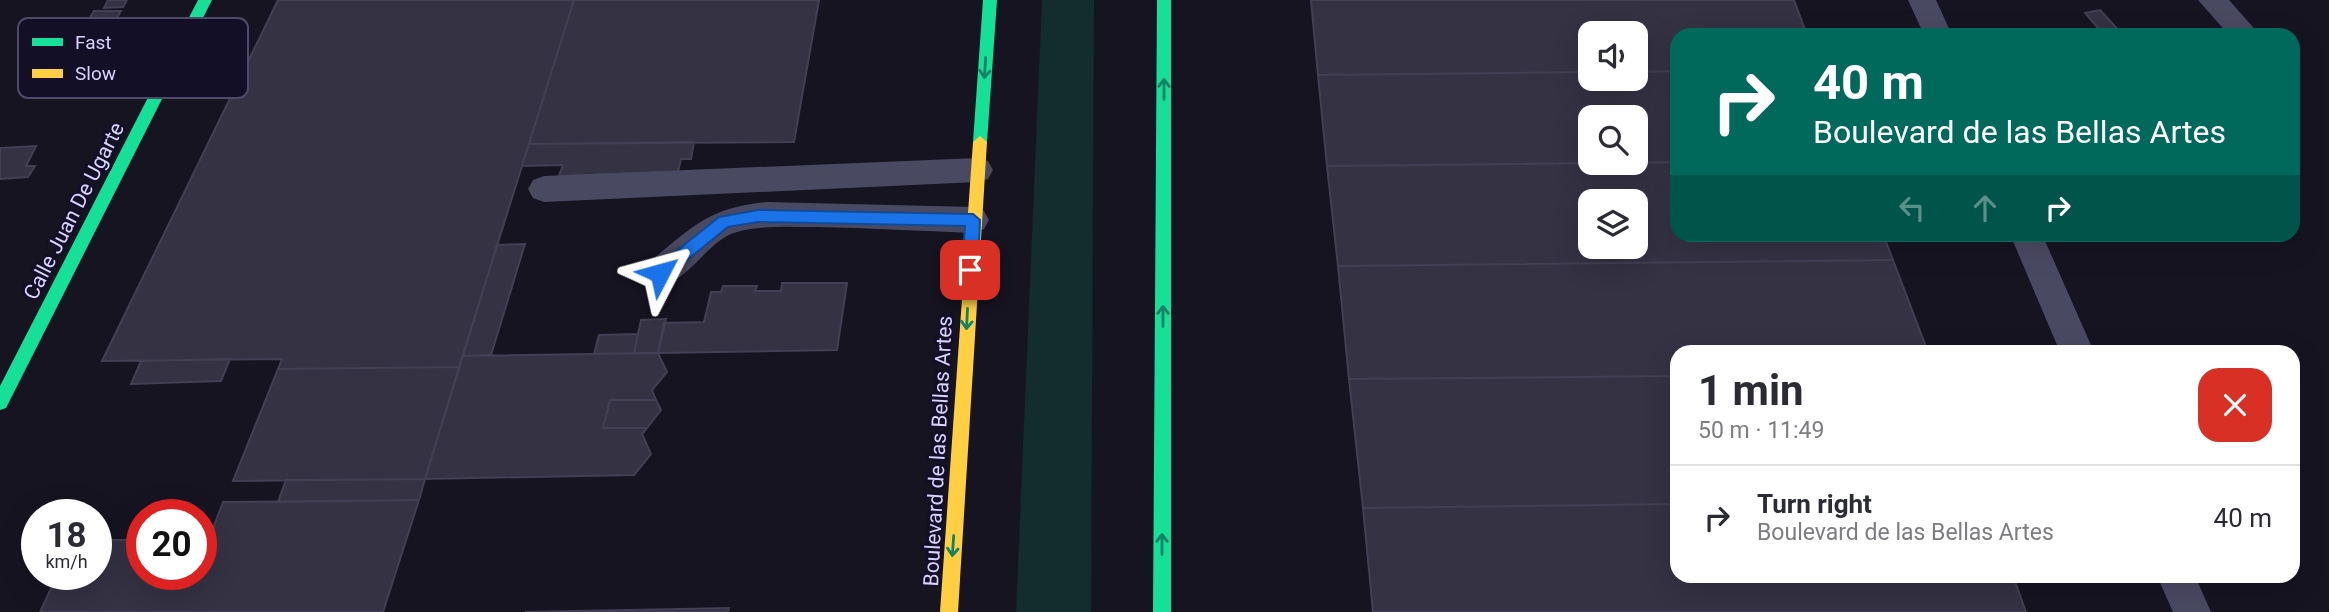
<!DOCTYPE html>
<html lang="en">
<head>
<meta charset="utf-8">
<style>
  :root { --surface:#fff; --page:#f2f2f3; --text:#2b2b33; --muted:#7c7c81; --line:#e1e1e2 }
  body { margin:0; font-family:Roboto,sans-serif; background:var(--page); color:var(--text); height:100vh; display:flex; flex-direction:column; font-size:26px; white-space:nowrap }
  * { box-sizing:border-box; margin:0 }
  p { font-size:23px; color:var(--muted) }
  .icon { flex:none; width:38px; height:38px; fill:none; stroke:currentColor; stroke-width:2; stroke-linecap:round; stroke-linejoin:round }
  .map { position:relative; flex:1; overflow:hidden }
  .side { position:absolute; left:1670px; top:345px; width:630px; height:238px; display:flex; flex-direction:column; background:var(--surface); border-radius:21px; box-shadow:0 7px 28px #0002 }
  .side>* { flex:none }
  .top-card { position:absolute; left:1670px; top:28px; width:630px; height:214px; border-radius:21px; box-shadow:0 7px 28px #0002; background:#00695c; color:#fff; overflow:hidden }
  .tools { position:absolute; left:1578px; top:21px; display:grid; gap:14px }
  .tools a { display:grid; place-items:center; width:70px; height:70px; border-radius:14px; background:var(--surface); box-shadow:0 7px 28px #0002; font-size:35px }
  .speed { position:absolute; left:21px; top:499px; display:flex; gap:14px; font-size:35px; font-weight:700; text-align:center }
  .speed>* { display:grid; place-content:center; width:91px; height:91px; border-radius:50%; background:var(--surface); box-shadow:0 7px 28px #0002; line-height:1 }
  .speed small { font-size:18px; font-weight:400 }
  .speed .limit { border:10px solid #d22; background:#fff; color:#111 }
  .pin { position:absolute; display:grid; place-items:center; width:60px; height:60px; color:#fff; margin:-30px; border-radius:14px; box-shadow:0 4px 10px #0006 }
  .me { position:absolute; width:77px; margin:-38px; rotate:51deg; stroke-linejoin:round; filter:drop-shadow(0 0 5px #0008) }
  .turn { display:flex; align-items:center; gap:24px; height:147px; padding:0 28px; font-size:32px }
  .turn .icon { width:91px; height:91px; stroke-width:2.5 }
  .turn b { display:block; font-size:49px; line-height:60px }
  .lanes { display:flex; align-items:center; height:66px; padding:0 28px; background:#0003; justify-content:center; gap:35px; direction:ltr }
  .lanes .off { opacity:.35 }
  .round { display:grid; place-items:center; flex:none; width:74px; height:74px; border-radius:21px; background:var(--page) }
  .head { display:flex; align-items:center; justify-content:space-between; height:119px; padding:0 28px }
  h1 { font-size:42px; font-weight:700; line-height:52px }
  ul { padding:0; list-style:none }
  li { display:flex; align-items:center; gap:21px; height:105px; padding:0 28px; border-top:2px solid var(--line) }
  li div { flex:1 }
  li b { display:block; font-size:26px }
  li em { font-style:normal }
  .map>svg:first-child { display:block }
</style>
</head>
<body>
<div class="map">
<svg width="2329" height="612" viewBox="0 0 2329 612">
  <rect width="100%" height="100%" fill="#161421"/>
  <!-- green -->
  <path fill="#132c2d" d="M 1042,0 L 1094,0 L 1091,612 L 1016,612 Z"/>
  <!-- building -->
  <path fill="#343243" stroke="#433f54" stroke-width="2" fill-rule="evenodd" d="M 108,0 L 127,0 L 123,7 L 104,8 Z
    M 278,0 L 574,0 L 459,367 L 278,369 L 282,359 L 102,361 Z
    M 574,0 L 819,0 L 794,142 L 529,144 Z
    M 1311,0 L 1794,0 L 1807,35 L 1676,35 L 1676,71 L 1636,72 L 1636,33 L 1591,33 L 1591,72 L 1318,75 Z
    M 2100,10 L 2123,35 L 2104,35 L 2085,13 Z
    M 94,11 L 121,11 L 110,30 L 82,31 Z
    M 1676,71 L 1676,162 L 1636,163 L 1636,117 L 1591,117 L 1591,163 L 1618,163 L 1327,166 L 1318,75 L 1591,72 L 1591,79 L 1636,79 L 1636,72 Z
    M 694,142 L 691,159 L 681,159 L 678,172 L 559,176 L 563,165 L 522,166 L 529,144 Z
    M 36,146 L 26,166 L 35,166 L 28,177 L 0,179 L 0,148 Z
    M 1676,162 L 1676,234 L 1883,234 L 1893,260 L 1338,266 L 1327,166 ZM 1591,201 L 1636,201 L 1636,247 L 1591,247 Z
    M 525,244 L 491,355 L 463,356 L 497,245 Z
    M 1893,260 L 1928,352 L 1676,352 L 1676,376 L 1349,379 L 1338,266 Z
    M 782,283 L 847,283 L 837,350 L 658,353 L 664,323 L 704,322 L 711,292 L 721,292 L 723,286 L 757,286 L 755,291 L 781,291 Z
    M 666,319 L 658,353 L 634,353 L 641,320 Z
    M 638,334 L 634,353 L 594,354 L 599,335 Z
    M 658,353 L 667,372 L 652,390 L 656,400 L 610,400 L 603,428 L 647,428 L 642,434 L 651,454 L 634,475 L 425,479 L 463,356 Z
    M 230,359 L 221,381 L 131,384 L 141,361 Z
    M 459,367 L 425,479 L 233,481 L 278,369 Z
    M 1676,376 L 1676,504 L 1363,508 L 1349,379 Z
    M 610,400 L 656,400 L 661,410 L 647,428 L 603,428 Z
    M 425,479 L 419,500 L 278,502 L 286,480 Z
    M 419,500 L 383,612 L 40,612 L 54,582 L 59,582 L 63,574 L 96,574 L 96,540 L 142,540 L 142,574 L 201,574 L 201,539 L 209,539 L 223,502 Z
    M 1676,504 L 1676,576 L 2013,576 L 2026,612 L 1373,612 L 1363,508 Z
    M 729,608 L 728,612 L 525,612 Z"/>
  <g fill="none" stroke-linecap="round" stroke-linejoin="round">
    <!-- lane -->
    <path fill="#4a4962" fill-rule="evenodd" d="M 1908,0 L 1936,0 L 1952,35 L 1924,35 Z
      M 2198,0 L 2229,0 L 2260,35 L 2229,35 Z
      M 977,158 L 988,161 L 993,170 L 988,179 L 977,182 L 544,202 L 533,198 L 528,189 L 533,180 L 544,176 Z
      M 767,202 L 973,207 L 984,211 L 989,220 L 984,229 L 973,233 C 921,231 869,228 817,227 C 791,227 762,225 737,232 C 704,240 684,295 648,283 L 644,273 L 648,263 C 693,227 707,208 767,202 Z
      M 2010,234 L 2042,234 L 2094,352 L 2060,352 Z
      M 2157,576 L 2195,576 L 2211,612 L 2173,612 Z"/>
    <!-- fast -->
    <path fill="#16e098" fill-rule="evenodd" d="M 198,0 L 212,0 L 6,408 L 0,410 L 0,386 Z
      M 983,0 L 997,0 L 987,142 L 980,148 L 973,142 Z
      M 1157,0 L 1171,0 L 1171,612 L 1153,612 Z"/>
    <!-- slow -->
    <path fill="#ffcf43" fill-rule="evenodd" d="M 980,136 L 987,142 L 958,612 L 940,612 L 973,142 Z"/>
  </g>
  <!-- one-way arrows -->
  <defs><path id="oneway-shaft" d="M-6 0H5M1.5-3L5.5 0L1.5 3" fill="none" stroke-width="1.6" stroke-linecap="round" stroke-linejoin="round" transform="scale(1.75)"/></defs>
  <g stroke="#158265">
    <use href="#oneway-shaft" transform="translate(985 68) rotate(94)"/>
    <use href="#oneway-shaft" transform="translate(1164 89) rotate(-90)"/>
    <use href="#oneway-shaft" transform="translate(1163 316) rotate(-90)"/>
    <use href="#oneway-shaft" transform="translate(967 319) rotate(93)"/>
    <use href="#oneway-shaft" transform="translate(1162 544) rotate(-90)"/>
    <use href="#oneway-shaft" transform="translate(953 546) rotate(94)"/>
  </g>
  <!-- route -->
  <path fill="#1a73e8" stroke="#114b97" stroke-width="2" d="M 758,210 L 973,214 L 980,220 L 978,270 L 970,277 L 962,270 L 965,226 L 758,222 L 728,227 L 665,278 L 654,278 L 654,269 L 719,217 Z"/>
  <g text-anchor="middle" stroke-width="6" stroke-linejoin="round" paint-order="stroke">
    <!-- street labels -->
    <g font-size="21" fill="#d9d4ff" stroke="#130f26">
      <text transform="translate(74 211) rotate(-63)" y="7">Calle Juan De Ugarte</text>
      <text transform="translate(938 451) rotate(-87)" y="7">Boulevard de las Bellas Artes</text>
    </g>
  </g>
  <!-- legend -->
  <rect x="18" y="18" width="230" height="80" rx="10" fill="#130f26" stroke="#4e4a67" stroke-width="2"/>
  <rect x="32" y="38" width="31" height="8" fill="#16e098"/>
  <rect x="32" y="69" width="31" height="9" fill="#ffcf43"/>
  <g font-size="19" fill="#d9d4ff">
    <text x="75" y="49">Fast</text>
    <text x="75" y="80">Slow</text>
  </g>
</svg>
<div class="tools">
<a><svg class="icon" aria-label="sound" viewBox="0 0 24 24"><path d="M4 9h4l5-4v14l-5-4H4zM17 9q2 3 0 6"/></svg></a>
<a><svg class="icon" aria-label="search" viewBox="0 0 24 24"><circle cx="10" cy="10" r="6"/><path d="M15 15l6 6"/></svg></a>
<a><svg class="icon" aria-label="layers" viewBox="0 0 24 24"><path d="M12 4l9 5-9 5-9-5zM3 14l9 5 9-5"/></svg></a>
</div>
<div class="speed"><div>18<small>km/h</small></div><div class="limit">20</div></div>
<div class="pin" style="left:970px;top:270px;background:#d93025"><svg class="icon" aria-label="arrive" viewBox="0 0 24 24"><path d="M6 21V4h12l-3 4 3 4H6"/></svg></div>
<svg class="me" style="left:660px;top:273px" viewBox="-20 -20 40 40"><path d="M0-17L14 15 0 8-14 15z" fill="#1a73e8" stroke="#fff" stroke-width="4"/></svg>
<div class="top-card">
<div class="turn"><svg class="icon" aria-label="right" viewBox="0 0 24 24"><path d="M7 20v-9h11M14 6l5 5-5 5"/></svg><div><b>40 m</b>Boulevard de las Bellas Artes</div></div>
<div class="lanes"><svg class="icon off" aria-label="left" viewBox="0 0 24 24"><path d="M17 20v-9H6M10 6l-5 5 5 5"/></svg><svg class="icon off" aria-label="ahead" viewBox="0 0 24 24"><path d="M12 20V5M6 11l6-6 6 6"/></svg><svg class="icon" aria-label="right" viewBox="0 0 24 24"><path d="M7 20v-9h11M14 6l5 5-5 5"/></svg></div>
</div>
<section class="side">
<div class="head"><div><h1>1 min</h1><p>50 m · 11:49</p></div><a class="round" style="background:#d93025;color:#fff"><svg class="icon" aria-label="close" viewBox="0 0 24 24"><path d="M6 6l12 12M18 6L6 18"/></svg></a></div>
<ul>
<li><svg class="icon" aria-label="right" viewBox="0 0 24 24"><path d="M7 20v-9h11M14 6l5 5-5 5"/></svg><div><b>Turn right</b><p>Boulevard de las Bellas Artes</p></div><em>40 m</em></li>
</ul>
</section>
</div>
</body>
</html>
